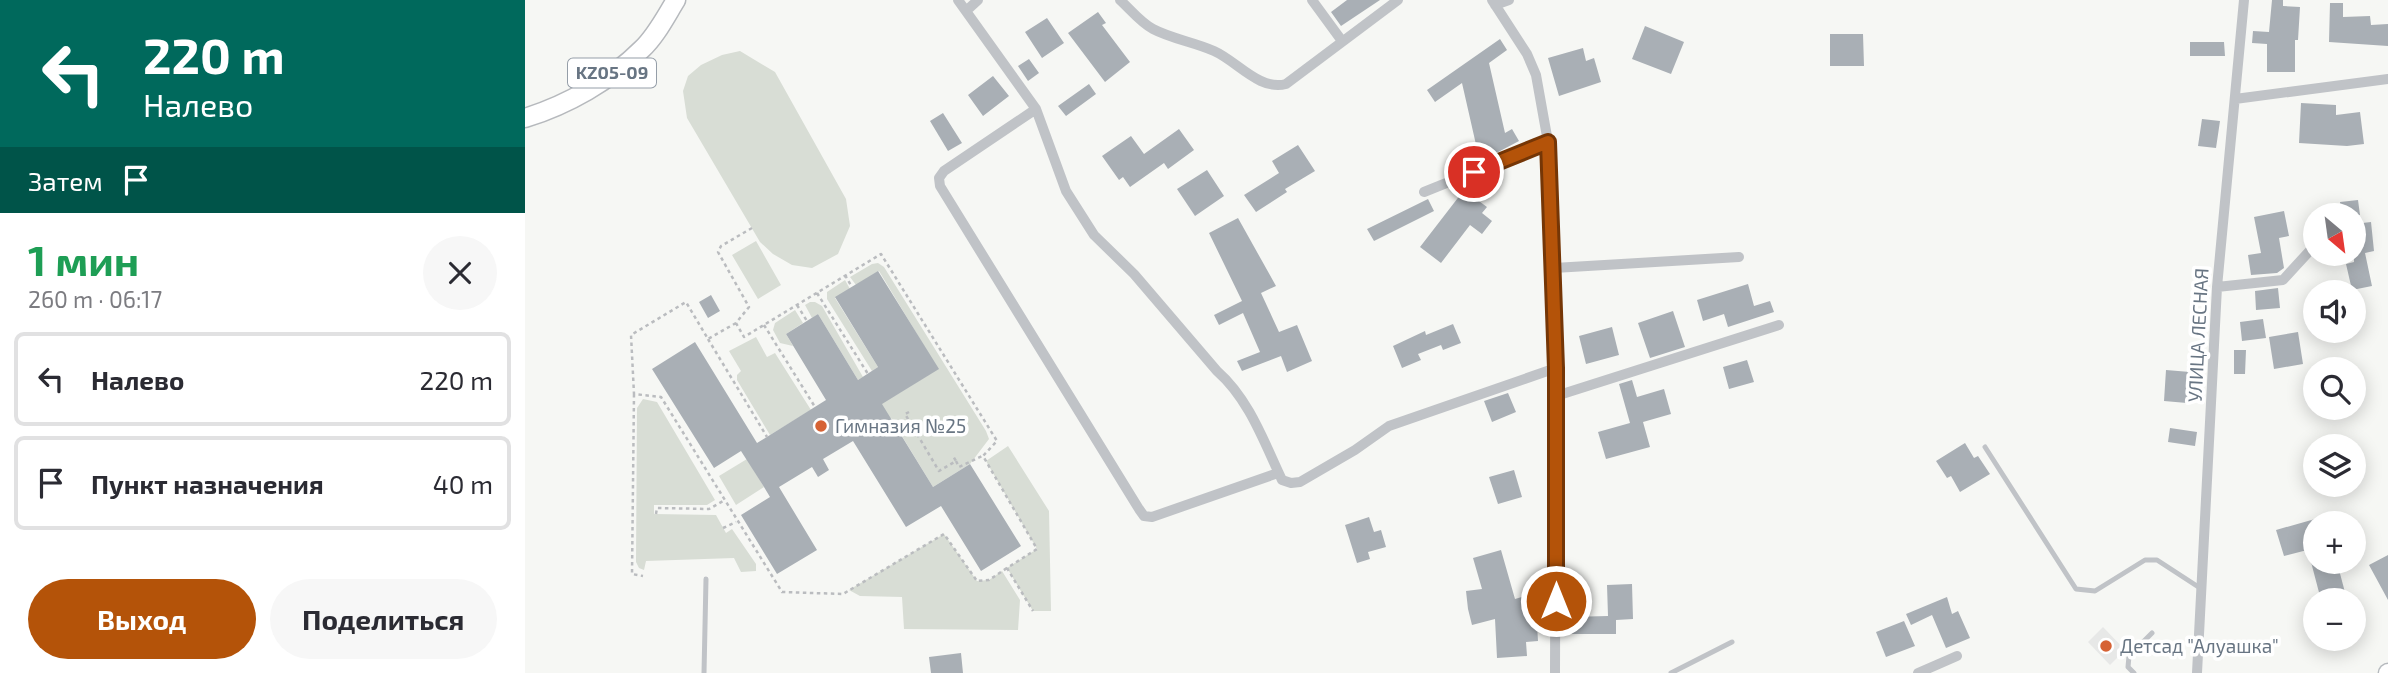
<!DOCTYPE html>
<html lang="ru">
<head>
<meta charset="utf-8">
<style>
  :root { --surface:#fff; --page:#f7f7f7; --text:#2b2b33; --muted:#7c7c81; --line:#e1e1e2; --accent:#b45309 }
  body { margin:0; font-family:"Exo 2",sans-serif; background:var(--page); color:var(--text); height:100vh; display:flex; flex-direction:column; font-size:26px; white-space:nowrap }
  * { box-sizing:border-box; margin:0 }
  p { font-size:23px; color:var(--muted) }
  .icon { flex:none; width:38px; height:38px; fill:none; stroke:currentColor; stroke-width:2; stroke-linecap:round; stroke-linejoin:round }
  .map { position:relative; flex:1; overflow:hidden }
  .details { display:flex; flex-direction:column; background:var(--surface); width:525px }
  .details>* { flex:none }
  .top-card { background:#00695c; color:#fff; overflow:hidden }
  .needle { width:46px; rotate:151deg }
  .buttons { position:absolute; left:1778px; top:203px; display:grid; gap:14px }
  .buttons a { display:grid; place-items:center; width:63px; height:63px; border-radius:50%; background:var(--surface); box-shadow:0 4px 18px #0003; font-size:35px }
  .pin { position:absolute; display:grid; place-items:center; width:60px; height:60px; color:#fff; margin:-30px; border:4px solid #fff; border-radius:50%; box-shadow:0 2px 7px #0007 }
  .me { position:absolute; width:77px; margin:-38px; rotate:0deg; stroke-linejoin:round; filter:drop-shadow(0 0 5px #0008) }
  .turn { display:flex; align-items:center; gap:24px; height:147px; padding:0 28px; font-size:32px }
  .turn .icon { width:91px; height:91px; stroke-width:2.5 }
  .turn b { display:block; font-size:49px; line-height:60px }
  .then { display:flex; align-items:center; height:66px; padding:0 28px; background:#0003; gap:14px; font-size:26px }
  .round { display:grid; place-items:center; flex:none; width:74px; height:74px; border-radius:37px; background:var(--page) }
  .head { display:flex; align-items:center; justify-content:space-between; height:119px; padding:0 28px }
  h1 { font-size:42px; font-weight:700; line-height:52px; color:#1e9e55 }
  .primary-button { display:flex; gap:14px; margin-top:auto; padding:14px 28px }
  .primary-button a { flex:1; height:80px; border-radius:42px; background:var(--accent); color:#fff; font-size:28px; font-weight:700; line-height:80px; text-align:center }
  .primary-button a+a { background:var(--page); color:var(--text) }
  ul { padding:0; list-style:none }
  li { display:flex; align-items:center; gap:21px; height:94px; margin:0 14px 10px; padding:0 14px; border:4px solid var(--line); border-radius:10px }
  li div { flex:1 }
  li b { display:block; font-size:26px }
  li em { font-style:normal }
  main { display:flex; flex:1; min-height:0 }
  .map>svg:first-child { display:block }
</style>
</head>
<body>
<main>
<section class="details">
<div class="top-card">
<div class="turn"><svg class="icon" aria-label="left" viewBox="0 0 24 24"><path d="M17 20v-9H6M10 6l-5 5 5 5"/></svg><div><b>220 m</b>Налево</div></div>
<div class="then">Затем<svg class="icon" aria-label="arrive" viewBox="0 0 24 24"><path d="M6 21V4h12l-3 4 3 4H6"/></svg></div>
</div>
<div class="head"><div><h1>1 мин</h1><p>260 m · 06:17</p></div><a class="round"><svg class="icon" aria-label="close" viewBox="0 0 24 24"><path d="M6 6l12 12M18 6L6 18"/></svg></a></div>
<ul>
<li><svg class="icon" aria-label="left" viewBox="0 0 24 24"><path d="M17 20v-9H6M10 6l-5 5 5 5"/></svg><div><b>Налево</b></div><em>220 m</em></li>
<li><svg class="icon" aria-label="arrive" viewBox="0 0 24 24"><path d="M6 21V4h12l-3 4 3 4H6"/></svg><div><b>Пункт назначения</b></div><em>40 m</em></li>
</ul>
<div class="primary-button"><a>Выход</a><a>Поделиться</a></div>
</section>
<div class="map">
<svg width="1863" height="673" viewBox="0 0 1863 673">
  <rect width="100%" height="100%" fill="#f6f7f4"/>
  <!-- built -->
  <path fill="#e7e8e7" d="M 1578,627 L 1600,650 L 1585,665 L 1563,642 Z"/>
  <!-- green -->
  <path fill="#d8ddd5" d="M 215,51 L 250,72 L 321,199 L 325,226 L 313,254 L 287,268 L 267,265 L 248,254 L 235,242 L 162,118 L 158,91 L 163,76 L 176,65 L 197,55 Z
    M 231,241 L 256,285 L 233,299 L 207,255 Z
    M 353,263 L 359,267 L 461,431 L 464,439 L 445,464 L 408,487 L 366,418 L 326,417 L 371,395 L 413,369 L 354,271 L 331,285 L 325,277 L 347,264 Z
    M 320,280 L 325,289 L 310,298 L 353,367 L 347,371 L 302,299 L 302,292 Z
    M 285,302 L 290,302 L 297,306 L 338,377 L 333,380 L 293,314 L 287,318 L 280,305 Z
    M 270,310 L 278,323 L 261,334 L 268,346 L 255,343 L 248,330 L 250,323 Z
    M 231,337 L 242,357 L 250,353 L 286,410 L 245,435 L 212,380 L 212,375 L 216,371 L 204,351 Z
    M 118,399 L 132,402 L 190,500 L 182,505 L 129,505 L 129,514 L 191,515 L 201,533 L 207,529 L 231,564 L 231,571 L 216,572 L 209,558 L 121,561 L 119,570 L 114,568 L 111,562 L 112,408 Z
    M 483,446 L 524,511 L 526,611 L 508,611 L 482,568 L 512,549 L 461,461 Z
    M 222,459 L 239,487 L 211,505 L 194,476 Z
    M 419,534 L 452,581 L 464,580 L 477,571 L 495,600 L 493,630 L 379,629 L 377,597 L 335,596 L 324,590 Z"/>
  <!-- building -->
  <path fill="#a9afb5" d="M 822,0 L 855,0 L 816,26 L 806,12 Z
    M 1747,0 L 1758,0 L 1758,6 L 1775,7 L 1773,40 L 1770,40 L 1770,72 L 1742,72 L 1742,44 L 1727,43 L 1728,31 L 1744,32 Z
    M 1805,3 L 1818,3 L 1818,17 L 1845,16 L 1846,25 L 1863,24 L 1863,46 L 1804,42 Z
    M 573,12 L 581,23 L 577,25 L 605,62 L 580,82 L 543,33 Z
    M 522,18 L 539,43 L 517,58 L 500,32 Z
    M 1120,26 L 1159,42 L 1146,74 L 1107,59 Z
    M 1305,34 L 1338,34 L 1339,66 L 1305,66 Z
    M 975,39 L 982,50 L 964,63 L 980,133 L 987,129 L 994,141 L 958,160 L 952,149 L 937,83 L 910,102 L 902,90 Z
    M 1665,42 L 1699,42 L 1700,56 L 1665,56 Z
    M 1058,48 L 1061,61 L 1069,58 L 1076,82 L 1034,96 L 1023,58 Z
    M 504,59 L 514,73 L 503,81 L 493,66 Z
    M 468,76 L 484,96 L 458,116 L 443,95 Z
    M 564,84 L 571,94 L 541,116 L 533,106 Z
    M 1776,103 L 1811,105 L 1811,115 L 1835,112 L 1839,144 L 1822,146 L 1774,143 Z
    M 418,113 L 437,143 L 423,151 L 405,121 Z
    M 1677,119 L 1695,121 L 1691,148 L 1673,146 Z
    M 654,129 L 669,150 L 643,169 L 639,163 L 605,187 L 598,177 L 594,180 L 577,156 L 606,136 L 619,154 Z
    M 773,145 L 790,171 L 760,189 L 762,192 L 731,212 L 719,195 L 754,173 L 747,161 Z
    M 682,170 L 699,196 L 670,216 L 652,189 Z
    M 939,190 L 962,207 L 957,213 L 967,221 L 957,234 L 945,225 L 916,263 L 895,247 Z
    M 903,199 L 909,211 L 849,241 L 842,229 Z
    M 1833,200 L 1835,215 L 1816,215 L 1815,202 Z
    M 1759,211 L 1764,236 L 1754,238 L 1759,268 L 1752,273 L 1726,275 L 1723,255 L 1736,253 L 1729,217 Z
    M 713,218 L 751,286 L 736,293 L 754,332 L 772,325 L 787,361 L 762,372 L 756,356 L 717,371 L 712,361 L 735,352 L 718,313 L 694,325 L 689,315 L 717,301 L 684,233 Z
    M 1846,222 L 1849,251 L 1840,253 L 1847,286 L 1827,290 L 1821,264 L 1829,262 L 1829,224 Z
    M 353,271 L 414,369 L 357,404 L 408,487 L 445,464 L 496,546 L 456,571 L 416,506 L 381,527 L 328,441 L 298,459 L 304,470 L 293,477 L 287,467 L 254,487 L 292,550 L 252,574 L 216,515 L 245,497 L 239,487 L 216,451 L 189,468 L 127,369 L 170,342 L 232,443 L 301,400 L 261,334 L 293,314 L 333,380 L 353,367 L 310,297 Z
    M 1223,284 L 1229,306 L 1245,301 L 1249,312 L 1203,327 L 1199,314 L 1178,321 L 1172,300 Z
    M 1753,288 L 1755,308 L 1731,310 L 1730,291 Z
    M 186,295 L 195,311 L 183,318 L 174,302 Z
    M 1148,311 L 1160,347 L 1125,358 L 1113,323 Z
    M 1738,319 L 1741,338 L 1717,341 L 1715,322 Z
    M 928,324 L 936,343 L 918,350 L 916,345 L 893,354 L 896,360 L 877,368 L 868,346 L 900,331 L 901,335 Z
    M 1087,327 L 1094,355 L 1061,364 L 1054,336 Z
    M 1773,332 L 1778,364 L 1749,369 L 1744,337 Z
    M 1709,350 L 1721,350 L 1720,374 L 1709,374 Z
    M 1222,360 L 1229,382 L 1204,389 L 1198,367 Z
    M 1641,370 L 1665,372 L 1662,403 L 1639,401 Z
    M 1107,380 L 1112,397 L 1139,389 L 1146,414 L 1118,422 L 1125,447 L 1081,459 L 1073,432 L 1105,423 L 1094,384 Z
    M 983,393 L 991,412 L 967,422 L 959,401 Z
    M 1645,428 L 1672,432 L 1670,446 L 1643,442 Z
    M 1440,443 L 1449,458 L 1453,456 L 1465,474 L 1435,492 L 1426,476 L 1422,478 L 1411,461 Z
    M 989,470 L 997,497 L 973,504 L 964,477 Z
    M 844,517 L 849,532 L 856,530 L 861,547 L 843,552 L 845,559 L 832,563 L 820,525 Z
    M 1790,519 L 1790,548 L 1759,556 L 1751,530 Z
    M 976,550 L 990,599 L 1011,593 L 1015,606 L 1011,607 L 1013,641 L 1001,642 L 1002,656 L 972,658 L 970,619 L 947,625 L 943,609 L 941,591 L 957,589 L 948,558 Z
    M 1863,555 L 1863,600 L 1844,565 Z
    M 1786,562 L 1812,562 L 1822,600 L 1796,600 Z
    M 1107,584 L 1108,619 L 1091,620 L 1091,634 L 1044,634 L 1044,617 L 1083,616 L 1082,585 Z
    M 1422,597 L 1427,614 L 1433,611 L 1445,638 L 1421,648 L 1407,615 L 1386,625 L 1381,614 Z
    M 1379,621 L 1390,646 L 1361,657 L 1351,632 Z
    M 436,653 L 438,673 L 406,673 L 404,657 Z"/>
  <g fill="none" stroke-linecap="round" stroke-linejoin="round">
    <defs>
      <path id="secondary" d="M 1862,673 L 1863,672"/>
      <path id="primary" d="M 0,118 C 42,105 85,81 117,49 C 131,36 141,16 151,0"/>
    </defs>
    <!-- secondary casing -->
    <use href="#secondary" stroke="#b5b9bd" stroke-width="19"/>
    <!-- primary casing -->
    <use href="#primary" stroke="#b6b9bd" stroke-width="21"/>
    <!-- path -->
    <path stroke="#babcbf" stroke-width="2.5" stroke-dasharray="3.5 3.5" stroke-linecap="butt" d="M 227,228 L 196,246 L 193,252 L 224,307 L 211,323 L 219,337 L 356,254 L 472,441 L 458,456 L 512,549 L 482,568 L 508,611
      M 320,275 L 327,287
      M 292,293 L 343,374
      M 272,305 L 282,321
      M 211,323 L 183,339 L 161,302 L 106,335 L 109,394 L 136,397 L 257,592 L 318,594 L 419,534 L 452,581 L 464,580 L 482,568
      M 239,325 L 290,407
      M 183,339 L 242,437
      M 109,394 L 107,574 L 118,576
      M 384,412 L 380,414 L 414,471 L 431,461 L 428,456
      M 431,461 L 434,467 L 457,456
      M 131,514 L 132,508 L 184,509 L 200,500
      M 198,528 L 211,522"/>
    <!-- service -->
    <path stroke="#c0c3c7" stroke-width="5" d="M 1460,447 L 1551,589 L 1570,591 L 1620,560 L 1632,560 L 1675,588
      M 179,673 L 181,579
      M 1146,673 L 1207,642
      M 1609,673 L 1603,667 L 1604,656 L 1627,633"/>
    <!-- minor -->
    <path stroke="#c0c3c7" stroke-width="10" d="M 433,0 L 511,109 L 541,191 L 569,235 L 609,274 L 692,371 C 724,399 739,442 757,480 L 766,483 L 775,482 L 830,450 L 864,426 L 1031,368
      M 595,0 C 605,9 616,23 628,29 C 647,39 669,42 689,51 C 712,61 734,91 761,84 L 873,0
      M 787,0 L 817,41
      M 967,0 L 1002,54 L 1011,75 L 1023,142 L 1031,368 L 1030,673
      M 970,5 L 984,0
      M 441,11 L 453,0
      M 1710,99 L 1863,79
      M 511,109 L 419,171 L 414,178 L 415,186 L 614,509 L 619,516 L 627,517 L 753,473
      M 899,192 L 1023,142
      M 1029,268 L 1214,257
      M 1692,287 L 1758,280 L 1790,245
      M 1031,396 L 1254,325
      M 1393,673 L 1432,656
      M 1672,673 L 1692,287 L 1719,0"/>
    <!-- secondary -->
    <use href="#secondary" stroke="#fff" stroke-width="16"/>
    <!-- primary -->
    <use href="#primary" stroke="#fff" stroke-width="18"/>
  </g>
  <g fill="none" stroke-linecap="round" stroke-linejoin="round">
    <defs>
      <path id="route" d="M 949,172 L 1023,142 L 1031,368 L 1031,601"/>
    </defs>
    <!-- route casing -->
    <use href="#route" stroke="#753606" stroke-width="18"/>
    <!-- route -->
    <use href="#route" stroke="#b45309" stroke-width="12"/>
  </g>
  <!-- markers -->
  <g fill="#d66234" stroke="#fff" stroke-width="2.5">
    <circle cx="296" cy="426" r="7"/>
    <circle cx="1581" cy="646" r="7"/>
  </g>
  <g text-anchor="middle" stroke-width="7" stroke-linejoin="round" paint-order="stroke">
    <!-- shield labels -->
    <rect fill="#fff" stroke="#959ea8" stroke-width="2" x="43" y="58.5" width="88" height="29" rx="5"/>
    <g font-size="18" font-weight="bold" fill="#687583">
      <text x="87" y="79">KZ05-09</text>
    </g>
    <!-- street labels -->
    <g font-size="19" fill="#687583" stroke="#fff">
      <text transform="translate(1673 335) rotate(-87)" y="7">УЛИЦА ЛЕСНАЯ</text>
    </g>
    <!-- poi labels -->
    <g font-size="19" fill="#687583" stroke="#fff" text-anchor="start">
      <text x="310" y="433">Гимназия №25</text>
      <text x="1595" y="653">Детсад "Алуашка"</text>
    </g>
  </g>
</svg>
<div class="buttons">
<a><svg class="needle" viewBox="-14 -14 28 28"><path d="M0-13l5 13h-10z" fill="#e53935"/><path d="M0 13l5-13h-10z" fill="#7c7c81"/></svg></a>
<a><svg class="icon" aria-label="sound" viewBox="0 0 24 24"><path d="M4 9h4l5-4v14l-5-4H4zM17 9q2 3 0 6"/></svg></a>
<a><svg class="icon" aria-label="search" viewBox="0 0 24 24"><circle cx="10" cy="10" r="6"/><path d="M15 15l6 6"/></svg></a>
<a><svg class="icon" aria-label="layers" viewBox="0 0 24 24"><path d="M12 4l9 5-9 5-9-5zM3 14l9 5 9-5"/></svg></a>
<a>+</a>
<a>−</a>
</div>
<div class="pin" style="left:949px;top:172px;background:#d93025"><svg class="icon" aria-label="arrive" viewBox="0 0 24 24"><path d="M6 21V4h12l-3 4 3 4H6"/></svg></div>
<svg class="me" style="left:1031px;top:601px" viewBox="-20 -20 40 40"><circle r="17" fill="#b45309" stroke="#fff" stroke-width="3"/><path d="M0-11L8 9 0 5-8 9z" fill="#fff"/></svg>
</div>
</main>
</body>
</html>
